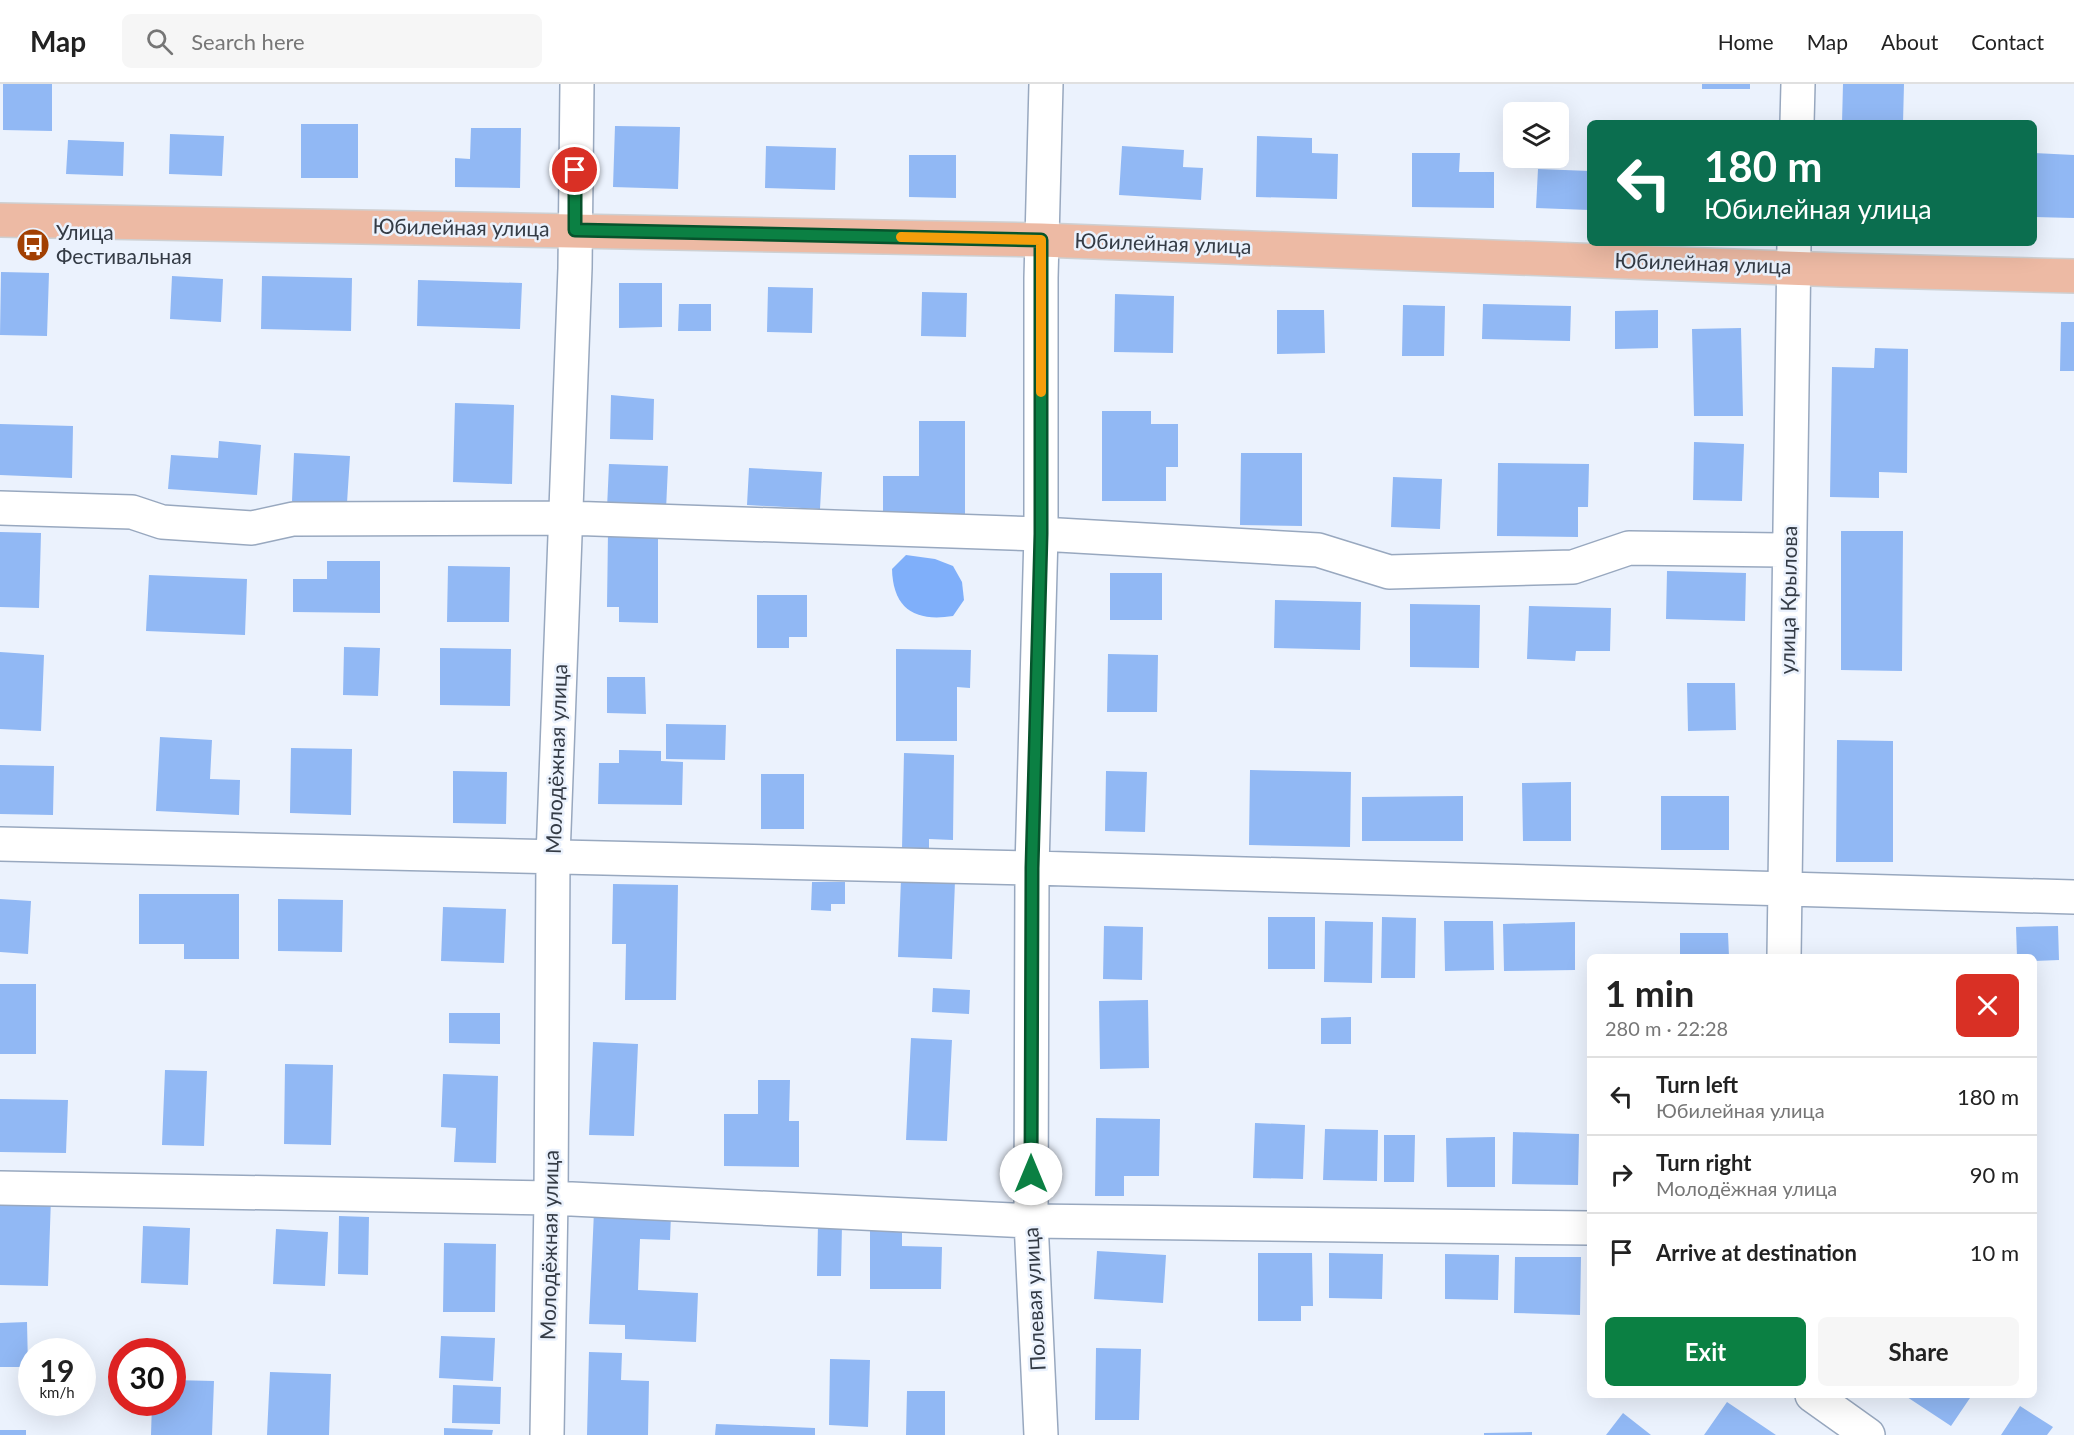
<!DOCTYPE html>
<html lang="en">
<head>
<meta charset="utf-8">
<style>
  :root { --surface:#fff; --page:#f6f6f6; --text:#222; --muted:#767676; --line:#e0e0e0; --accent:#0b8043 }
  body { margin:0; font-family:Lato,sans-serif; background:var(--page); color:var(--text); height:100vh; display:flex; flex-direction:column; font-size:22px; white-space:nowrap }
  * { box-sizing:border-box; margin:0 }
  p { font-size:20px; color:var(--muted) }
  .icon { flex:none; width:33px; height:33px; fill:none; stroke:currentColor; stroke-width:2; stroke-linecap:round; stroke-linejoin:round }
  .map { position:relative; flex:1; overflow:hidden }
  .side { position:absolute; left:1587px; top:870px; width:450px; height:444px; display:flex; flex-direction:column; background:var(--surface); border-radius:9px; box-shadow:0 6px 24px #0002 }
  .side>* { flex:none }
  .guide { position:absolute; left:1587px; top:36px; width:450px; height:126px; border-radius:9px; box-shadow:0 6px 24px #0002; background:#0b6e4f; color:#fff; overflow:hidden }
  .buttons { position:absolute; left:1503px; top:18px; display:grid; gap:12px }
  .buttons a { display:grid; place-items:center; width:66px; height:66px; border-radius:9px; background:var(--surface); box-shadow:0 6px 24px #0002; font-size:30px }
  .speed { position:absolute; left:18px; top:1254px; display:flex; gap:12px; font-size:30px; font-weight:700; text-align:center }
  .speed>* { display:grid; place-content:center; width:78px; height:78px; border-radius:50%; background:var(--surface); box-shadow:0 6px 24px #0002; line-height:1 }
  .speed small { font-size:15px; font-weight:400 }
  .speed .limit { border:9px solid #d22; background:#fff; color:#111 }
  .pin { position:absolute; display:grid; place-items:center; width:51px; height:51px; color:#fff; margin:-26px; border:3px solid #fff; border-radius:50%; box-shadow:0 2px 6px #0007 }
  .me { position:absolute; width:66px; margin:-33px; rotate:0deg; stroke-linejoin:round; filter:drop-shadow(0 0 4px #0008) }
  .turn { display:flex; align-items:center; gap:21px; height:126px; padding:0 18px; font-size:27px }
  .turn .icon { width:78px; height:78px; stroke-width:2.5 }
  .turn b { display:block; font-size:42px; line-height:51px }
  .round { display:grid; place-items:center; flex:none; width:63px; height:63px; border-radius:9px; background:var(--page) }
  .overview { display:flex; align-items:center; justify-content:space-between; height:102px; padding:0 18px }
  h1 { font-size:36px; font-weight:700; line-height:45px }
  .primary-button { display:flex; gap:12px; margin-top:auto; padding:12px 18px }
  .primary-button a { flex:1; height:69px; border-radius:9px; background:var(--accent); color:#fff; font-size:24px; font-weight:700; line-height:69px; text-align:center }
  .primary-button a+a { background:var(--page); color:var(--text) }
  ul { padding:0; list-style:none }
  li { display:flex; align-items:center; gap:18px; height:78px; padding:0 18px; border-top:2px solid var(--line) }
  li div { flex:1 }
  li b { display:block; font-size:22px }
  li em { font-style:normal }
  header { display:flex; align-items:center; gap:36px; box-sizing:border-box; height:84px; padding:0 30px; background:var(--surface); border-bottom:2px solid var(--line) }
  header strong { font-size:28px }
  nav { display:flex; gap:33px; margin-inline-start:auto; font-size:21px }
  .search { width:420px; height:54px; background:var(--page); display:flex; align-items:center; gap:15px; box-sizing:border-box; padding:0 21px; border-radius:9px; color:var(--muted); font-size:22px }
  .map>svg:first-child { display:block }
</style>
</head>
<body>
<header>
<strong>Map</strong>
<div class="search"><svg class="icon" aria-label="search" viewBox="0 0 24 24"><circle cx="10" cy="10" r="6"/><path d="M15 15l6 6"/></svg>Search here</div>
<nav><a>Home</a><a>Map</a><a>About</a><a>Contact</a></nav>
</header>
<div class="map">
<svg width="2074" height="1351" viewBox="0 0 2074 1351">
  <rect width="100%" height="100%" fill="#ebf2fd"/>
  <!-- water -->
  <path fill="#7faffa" d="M 906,471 L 935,475 L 953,482 L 962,498 L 964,516 L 953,532 C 915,538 893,525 892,485 Z"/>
  <!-- building -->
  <path fill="#91b8f4" d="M 3,0 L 52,0 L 52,47 L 3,46 Z
    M 1702,0 L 1750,0 L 1750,5 L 1702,5 Z
    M 1843,0 L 1904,0 L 1903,39 L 1842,39 Z
    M 301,40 L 358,40 L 358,94 L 301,94 Z
    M 615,42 L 680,43 L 678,105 L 613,103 Z
    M 471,44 L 521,44 L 520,104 L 455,103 L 455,74 L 470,75 Z
    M 170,50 L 224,52 L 222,92 L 169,90 Z
    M 1257,52 L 1312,54 L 1312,69 L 1338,70 L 1337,115 L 1256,113 Z
    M 68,56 L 124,58 L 123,92 L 66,90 Z
    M 766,62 L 836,64 L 835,106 L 765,104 Z
    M 1122,62 L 1184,66 L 1183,83 L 1203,84 L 1201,116 L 1119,111 Z
    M 1412,69 L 1460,69 L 1459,88 L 1494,88 L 1494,124 L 1412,123 Z
    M 2034,69 L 2074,71 L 2074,134 L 2034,133 Z
    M 909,71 L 956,71 L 956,114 L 909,113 Z
    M 1538,85 L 1590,87 L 1589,126 L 1536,124 Z
    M 1,188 L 49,189 L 47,252 L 0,251 Z
    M 172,192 L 223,195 L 221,238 L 170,235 Z
    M 262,192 L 352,194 L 351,247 L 261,245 Z
    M 418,196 L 522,199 L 520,245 L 417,242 Z
    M 619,199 L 662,199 L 662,243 L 619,244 Z
    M 768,203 L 813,204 L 812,249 L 767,248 Z
    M 922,208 L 967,209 L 966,253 L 921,252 Z
    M 1115,210 L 1174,212 L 1173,269 L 1114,268 Z
    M 679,220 L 711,220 L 711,247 L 678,247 Z
    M 1483,220 L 1571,222 L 1570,257 L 1482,255 Z
    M 1403,221 L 1445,222 L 1444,272 L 1402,272 Z
    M 1277,226 L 1324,226 L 1325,269 L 1277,270 Z
    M 1658,226 L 1658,264 L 1615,265 L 1615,227 Z
    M 2061,238 L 2074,238 L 2074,287 L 2060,287 Z
    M 1741,244 L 1743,332 L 1694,332 L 1692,245 Z
    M 1875,264 L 1908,265 L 1907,389 L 1879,388 L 1879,414 L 1830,413 L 1832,283 L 1874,284 Z
    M 611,311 L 654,315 L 653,356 L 610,355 Z
    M 455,319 L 514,321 L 512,400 L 453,398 Z
    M 1102,327 L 1151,327 L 1151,340 L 1178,340 L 1178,383 L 1166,383 L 1166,417 L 1102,417 Z
    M 919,337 L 965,337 L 965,431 L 883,431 L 883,392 L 919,392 Z
    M 0,340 L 73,342 L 72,394 L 0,391 Z
    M 219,357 L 261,361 L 257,411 L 168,405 L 171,371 L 218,374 Z
    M 1694,358 L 1744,360 L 1742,417 L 1693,416 Z
    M 294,369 L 350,372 L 347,419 L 292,417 Z
    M 1241,369 L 1302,369 L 1302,442 L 1240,441 Z
    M 1498,379 L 1589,380 L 1588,423 L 1578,423 L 1578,453 L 1497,452 Z
    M 609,380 L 668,382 L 666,426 L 607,424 Z
    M 749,384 L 822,388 L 820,425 L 747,421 Z
    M 1393,393 L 1442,395 L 1440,445 L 1391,443 Z
    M 1841,447 L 1903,447 L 1902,587 L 1841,586 Z
    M 0,448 L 41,449 L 39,524 L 0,523 Z
    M 608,448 L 658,448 L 658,539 L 619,538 L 619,523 L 607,523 Z
    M 327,477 L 380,477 L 380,529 L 293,528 L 293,495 L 327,495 Z
    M 448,482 L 510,483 L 509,538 L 447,538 Z
    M 1667,487 L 1746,489 L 1745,537 L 1666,535 Z
    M 1110,489 L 1162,489 L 1162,536 L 1110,536 Z
    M 149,491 L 247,495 L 245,551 L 146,547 Z
    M 757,511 L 807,511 L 807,553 L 789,553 L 789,564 L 757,564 Z
    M 1275,516 L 1361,518 L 1360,566 L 1274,564 Z
    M 1410,520 L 1480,521 L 1479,584 L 1410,583 Z
    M 1529,522 L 1611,524 L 1610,567 L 1576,567 L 1575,577 L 1527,575 Z
    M 344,563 L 380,564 L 378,612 L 343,611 Z
    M 440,564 L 511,565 L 510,622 L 440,621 Z
    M 896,565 L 971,566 L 970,604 L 957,603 L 957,657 L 896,657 Z
    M 0,568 L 44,571 L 41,647 L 0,645 Z
    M 1108,570 L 1158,571 L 1157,628 L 1107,628 Z
    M 607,593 L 645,593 L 646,630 L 607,629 Z
    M 1687,599 L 1735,599 L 1736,646 L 1688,647 Z
    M 666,640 L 726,641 L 725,676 L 666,675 Z
    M 160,653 L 212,656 L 210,695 L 240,696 L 239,731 L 156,727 Z
    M 1837,656 L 1893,657 L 1893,778 L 1836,778 Z
    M 291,664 L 352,665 L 351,731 L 290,729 Z
    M 619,666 L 661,667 L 661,677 L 683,678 L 682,721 L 598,720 L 599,679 L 619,679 Z
    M 904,669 L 954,671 L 953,756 L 929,755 L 929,766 L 902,765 Z
    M 0,681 L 54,682 L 53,731 L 0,730 Z
    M 1250,686 L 1351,688 L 1350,763 L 1249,761 Z
    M 453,687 L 507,688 L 506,740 L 453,739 Z
    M 1106,687 L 1147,688 L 1145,748 L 1105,747 Z
    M 761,690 L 804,690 L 804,745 L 761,745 Z
    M 1571,698 L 1571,757 L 1523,757 L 1522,699 Z
    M 1463,712 L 1463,757 L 1362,757 L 1362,713 Z
    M 1661,712 L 1729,712 L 1729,766 L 1661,766 Z
    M 901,795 L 955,797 L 952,875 L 898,873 Z
    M 812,798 L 845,798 L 845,820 L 831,820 L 831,827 L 811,826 Z
    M 613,800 L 678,801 L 676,916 L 625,916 L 626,860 L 612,860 Z
    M 139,810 L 239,810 L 239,875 L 184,875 L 184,860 L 139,860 Z
    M 0,815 L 31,817 L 28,870 L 0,868 Z
    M 278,815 L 343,816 L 342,868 L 278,867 Z
    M 443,823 L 506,825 L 504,879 L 441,877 Z
    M 1268,833 L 1315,833 L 1315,885 L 1268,885 Z
    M 1382,833 L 1416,834 L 1415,894 L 1381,894 Z
    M 1325,837 L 1373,838 L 1372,899 L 1324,898 Z
    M 1444,837 L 1493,837 L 1494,886 L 1445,887 Z
    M 1575,838 L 1575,886 L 1504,887 L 1503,840 Z
    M 1104,842 L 1143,843 L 1142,896 L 1103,895 Z
    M 2058,842 L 2059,876 L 2034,877 L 2034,873 L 2017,873 L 2016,843 Z
    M 1680,849 L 1728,849 L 1729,873 L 1680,873 Z
    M 0,900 L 36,900 L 36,970 L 0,970 Z
    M 933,904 L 970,906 L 969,930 L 932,928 Z
    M 1148,916 L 1149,984 L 1100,985 L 1099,917 Z
    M 449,929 L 500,929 L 500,960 L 449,959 Z
    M 1351,933 L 1351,960 L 1321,960 L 1321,934 Z
    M 911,954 L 952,956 L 947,1057 L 906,1056 Z
    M 593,958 L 638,960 L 634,1052 L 589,1051 Z
    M 285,980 L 333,981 L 331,1061 L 284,1060 Z
    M 165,986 L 207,987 L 204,1062 L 162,1061 Z
    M 443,990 L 498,992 L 496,1079 L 454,1078 L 456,1044 L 441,1043 Z
    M 758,996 L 790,996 L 789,1037 L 799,1037 L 799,1083 L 724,1082 L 724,1030 L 758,1030 Z
    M 0,1015 L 68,1016 L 66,1069 L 0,1068 Z
    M 1096,1034 L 1160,1035 L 1159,1092 L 1124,1092 L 1124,1112 L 1095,1112 Z
    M 1255,1039 L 1305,1041 L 1303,1095 L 1253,1094 Z
    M 1325,1045 L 1378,1046 L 1377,1097 L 1323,1096 Z
    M 1513,1048 L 1579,1050 L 1578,1101 L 1512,1100 Z
    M 1384,1051 L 1415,1051 L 1414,1098 L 1384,1098 Z
    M 1495,1053 L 1495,1103 L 1447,1103 L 1446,1054 Z
    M 0,1112 L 51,1114 L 48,1202 L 0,1201 Z
    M 594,1127 L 671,1131 L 670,1156 L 640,1155 L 638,1206 L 698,1209 L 696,1258 L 625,1255 L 625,1241 L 589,1240 Z
    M 339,1132 L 369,1133 L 368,1191 L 338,1190 Z
    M 818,1140 L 842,1141 L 841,1192 L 817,1192 Z
    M 143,1142 L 190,1144 L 188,1201 L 141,1199 Z
    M 276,1145 L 328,1148 L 325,1202 L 273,1200 Z
    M 870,1146 L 902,1146 L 902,1162 L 942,1163 L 941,1205 L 870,1205 Z
    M 444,1159 L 496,1160 L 495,1228 L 443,1228 Z
    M 1097,1167 L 1166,1171 L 1163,1219 L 1094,1215 Z
    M 1258,1169 L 1312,1169 L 1313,1222 L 1301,1222 L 1301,1237 L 1258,1237 Z
    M 1329,1169 L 1383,1170 L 1382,1215 L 1329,1214 Z
    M 1445,1170 L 1499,1171 L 1498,1216 L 1445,1215 Z
    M 1515,1173 L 1581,1173 L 1580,1231 L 1514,1229 Z
    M 27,1238 L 28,1283 L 0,1283 L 0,1239 Z
    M 441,1252 L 495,1254 L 493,1297 L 439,1294 Z
    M 1096,1264 L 1141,1265 L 1139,1336 L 1095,1336 Z
    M 589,1268 L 622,1269 L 621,1296 L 649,1297 L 648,1351 L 587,1351 Z
    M 830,1275 L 870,1276 L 868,1343 L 829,1341 Z
    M 270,1288 L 331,1290 L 329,1351 L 267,1351 Z
    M 172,1296 L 214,1297 L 212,1351 L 151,1351 L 152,1318 L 172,1318 Z
    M 453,1301 L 501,1303 L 500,1340 L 452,1339 Z
    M 907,1307 L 945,1307 L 945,1351 L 906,1351 Z
    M 1908,1311 L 1972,1311 L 1951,1342 L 1907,1313 Z
    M 1727,1318 L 1776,1351 L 1704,1351 Z
    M 2020,1322 L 2053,1343 L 2047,1351 L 2001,1351 Z
    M 1623,1329 L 1651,1351 L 1606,1351 Z
    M 716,1340 L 815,1344 L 815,1351 L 715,1351 Z
    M 444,1344 L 493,1346 L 492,1351 L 444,1351 Z
    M 0,1346 L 26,1346 L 26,1351 L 0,1351 Z
    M 1532,1348 L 1532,1351 L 1484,1351 L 1484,1349 Z"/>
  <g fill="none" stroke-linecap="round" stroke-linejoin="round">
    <defs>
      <path id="minor" d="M 1797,39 L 1798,0
        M 0,424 L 132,428 L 162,438 L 252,444 L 293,435 L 566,434 L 1041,450 L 1318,466 L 1389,488 L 1573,483 L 1629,464 L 1789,466
        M 0,760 L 1032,784 L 2074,813
        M 1784,873 L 1794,159
        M 0,1104 L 551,1114 L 1031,1137 L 1590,1144
        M 1812,1311 L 1868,1351
        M 547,1351 L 551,1114 L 553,773 L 575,184 L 577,0
        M 1041,1351 L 1031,1137 L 1032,784 L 1041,450 L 1041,194 L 1046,0"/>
      <path id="major" d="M 0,136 L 1041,156 L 1841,186 L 2074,192"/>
    </defs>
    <!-- minor casing -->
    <use href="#minor" stroke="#98a8bf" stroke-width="36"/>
    <!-- major casing -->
    <use href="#major" stroke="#ced0d2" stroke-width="36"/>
    <!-- minor -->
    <use href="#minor" stroke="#fff" stroke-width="33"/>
    <!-- major -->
    <use href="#major" stroke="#edbaa4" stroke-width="33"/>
  </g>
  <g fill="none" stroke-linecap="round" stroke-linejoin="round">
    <defs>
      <path id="route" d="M 575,86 L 575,146 L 1041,156 L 1041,450 L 1032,784 L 1031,1090"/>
    </defs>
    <!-- route casing -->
    <use href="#route" stroke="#07532c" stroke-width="15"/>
    <!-- route -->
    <use href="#route" stroke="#0b8043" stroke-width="10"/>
    <!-- slow -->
    <path stroke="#f59e0b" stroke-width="10" d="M 901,153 L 1041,156 L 1041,308"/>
  </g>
  <!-- icons -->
  <defs>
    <symbol id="bus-disc" viewBox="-11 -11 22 22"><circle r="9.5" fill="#a24002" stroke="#ebf2fd"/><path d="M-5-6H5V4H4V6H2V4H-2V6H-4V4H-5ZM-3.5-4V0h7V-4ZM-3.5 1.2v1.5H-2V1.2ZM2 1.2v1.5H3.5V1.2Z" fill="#fff"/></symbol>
  </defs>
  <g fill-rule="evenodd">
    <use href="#bus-disc" x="14" y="142" width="38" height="38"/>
  </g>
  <g text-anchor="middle" stroke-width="5" stroke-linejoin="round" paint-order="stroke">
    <!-- street labels -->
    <g font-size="21" fill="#343b45" stroke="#ebf2fd">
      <text transform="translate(461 144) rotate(1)" y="7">Юбилейная улица</text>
      <text transform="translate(1163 160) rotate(2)" y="7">Юбилейная улица</text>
      <text transform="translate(1703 180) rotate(2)" y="7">Юбилейная улица</text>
      <text transform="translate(1789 516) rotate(-89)" y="7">улица Крылова</text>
      <text transform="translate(557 675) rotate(-88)" y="7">Молодёжная улица</text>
      <text transform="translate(550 1161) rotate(-89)" y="7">Молодёжная улица</text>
      <text transform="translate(1035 1215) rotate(-93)" y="7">Полевая улица</text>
    </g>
    <!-- poi labels -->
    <g font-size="21" fill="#343b45" stroke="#ebf2fd" text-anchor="start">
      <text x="56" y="156">Улица<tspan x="56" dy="24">Фестивальная</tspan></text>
    </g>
  </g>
</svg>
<div class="buttons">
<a><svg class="icon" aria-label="layers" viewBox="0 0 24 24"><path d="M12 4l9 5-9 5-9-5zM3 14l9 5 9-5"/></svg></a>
</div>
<div class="speed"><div>19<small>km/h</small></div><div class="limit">30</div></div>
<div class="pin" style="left:575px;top:86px;background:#d93025"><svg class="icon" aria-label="arrive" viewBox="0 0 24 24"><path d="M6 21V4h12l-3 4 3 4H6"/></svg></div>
<svg class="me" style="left:1031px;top:1090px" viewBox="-20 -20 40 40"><circle r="19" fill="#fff"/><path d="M0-13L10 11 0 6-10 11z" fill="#0b8043"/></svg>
<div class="guide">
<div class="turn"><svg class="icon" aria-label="left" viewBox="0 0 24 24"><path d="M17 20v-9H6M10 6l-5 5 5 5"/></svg><div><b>180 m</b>Юбилейная улица</div></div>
</div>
<section class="side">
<div class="overview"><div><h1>1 min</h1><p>280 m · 22:28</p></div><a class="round" style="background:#d93025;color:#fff"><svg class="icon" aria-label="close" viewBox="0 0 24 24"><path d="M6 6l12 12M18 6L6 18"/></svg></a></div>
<ul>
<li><svg class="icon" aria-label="left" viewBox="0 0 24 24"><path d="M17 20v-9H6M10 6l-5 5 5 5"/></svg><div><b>Turn left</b><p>Юбилейная улица</p></div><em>180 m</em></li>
<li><svg class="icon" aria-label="right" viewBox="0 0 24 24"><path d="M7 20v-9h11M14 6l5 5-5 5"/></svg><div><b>Turn right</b><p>Молодёжная улица</p></div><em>90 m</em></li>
<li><svg class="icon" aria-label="arrive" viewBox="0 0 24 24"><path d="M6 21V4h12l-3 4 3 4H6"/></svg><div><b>Arrive at destination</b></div><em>10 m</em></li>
</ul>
<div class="primary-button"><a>Exit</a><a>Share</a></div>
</section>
</div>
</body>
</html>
